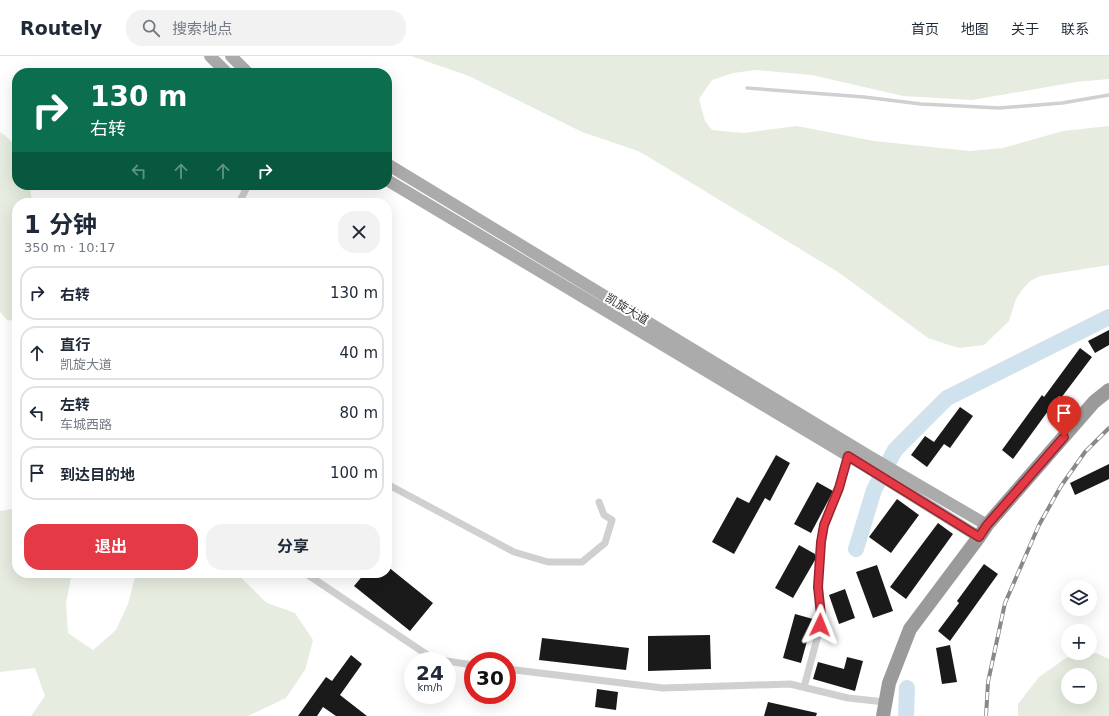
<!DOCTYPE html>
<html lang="zh">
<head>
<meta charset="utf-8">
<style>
  :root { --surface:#fff; --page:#f2f2f3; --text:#1f2937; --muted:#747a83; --line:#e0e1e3; --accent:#e63946 }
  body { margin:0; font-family:"DejaVu Sans","Noto Sans SC",sans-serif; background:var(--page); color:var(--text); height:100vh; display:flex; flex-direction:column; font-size:15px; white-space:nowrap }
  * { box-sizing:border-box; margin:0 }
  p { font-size:13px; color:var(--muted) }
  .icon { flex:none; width:22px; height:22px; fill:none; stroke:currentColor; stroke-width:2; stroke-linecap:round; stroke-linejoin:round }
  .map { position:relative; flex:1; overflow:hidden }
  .side { position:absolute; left:12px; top:142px; width:380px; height:380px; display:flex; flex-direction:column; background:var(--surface); border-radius:16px; box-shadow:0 4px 16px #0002 }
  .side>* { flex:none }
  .top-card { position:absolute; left:12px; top:12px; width:380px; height:122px; border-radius:16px; box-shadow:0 4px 16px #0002; background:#0b6e4f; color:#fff; overflow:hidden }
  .fabs { position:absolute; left:1061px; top:524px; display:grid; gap:8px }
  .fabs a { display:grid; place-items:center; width:36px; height:36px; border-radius:50%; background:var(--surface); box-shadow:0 4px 16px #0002; font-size:20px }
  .speed { position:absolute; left:404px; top:596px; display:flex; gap:8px; font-size:20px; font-weight:700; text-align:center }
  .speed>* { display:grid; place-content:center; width:52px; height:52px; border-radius:50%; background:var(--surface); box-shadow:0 4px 16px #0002; line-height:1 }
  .speed small { font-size:10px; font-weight:400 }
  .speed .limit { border:6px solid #d22; background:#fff; color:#111 }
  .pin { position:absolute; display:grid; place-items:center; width:34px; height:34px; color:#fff; margin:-41px -17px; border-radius:50% 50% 50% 0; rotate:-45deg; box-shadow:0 0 4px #0007 }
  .pin .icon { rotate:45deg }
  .me { position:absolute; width:44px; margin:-22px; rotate:2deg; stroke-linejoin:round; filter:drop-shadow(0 0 3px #0008) }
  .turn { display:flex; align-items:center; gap:14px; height:84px; padding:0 12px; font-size:18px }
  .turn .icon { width:52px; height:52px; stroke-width:2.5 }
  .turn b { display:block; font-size:28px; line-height:34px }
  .lanes { display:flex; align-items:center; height:38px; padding:0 12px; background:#0003; justify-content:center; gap:20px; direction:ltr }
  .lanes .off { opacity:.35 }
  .round { display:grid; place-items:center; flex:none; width:42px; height:42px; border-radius:16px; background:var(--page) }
  .summary { display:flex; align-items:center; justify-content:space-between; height:68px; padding:0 12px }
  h1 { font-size:24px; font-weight:700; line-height:30px }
  .button { display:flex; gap:8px; margin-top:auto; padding:8px 12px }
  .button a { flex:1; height:46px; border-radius:16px; background:var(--accent); color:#fff; font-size:16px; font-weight:700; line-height:46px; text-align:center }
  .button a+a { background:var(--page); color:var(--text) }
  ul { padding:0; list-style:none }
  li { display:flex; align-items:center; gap:12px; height:54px; margin:0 8px 6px; padding:0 4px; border:2px solid var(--line); border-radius:16px }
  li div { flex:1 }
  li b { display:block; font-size:15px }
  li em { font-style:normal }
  header { display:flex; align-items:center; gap:24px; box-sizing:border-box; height:56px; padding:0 20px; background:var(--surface); border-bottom:1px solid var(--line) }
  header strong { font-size:19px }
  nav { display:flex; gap:22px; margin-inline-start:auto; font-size:14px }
  .search { width:280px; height:36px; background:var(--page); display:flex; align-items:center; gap:10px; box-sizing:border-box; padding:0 14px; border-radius:16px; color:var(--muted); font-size:15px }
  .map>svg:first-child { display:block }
</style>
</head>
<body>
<header>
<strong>Routely</strong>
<div class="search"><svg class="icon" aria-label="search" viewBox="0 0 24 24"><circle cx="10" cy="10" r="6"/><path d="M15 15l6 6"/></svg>搜索地点</div>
<nav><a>首页</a><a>地图</a><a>关于</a><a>联系</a></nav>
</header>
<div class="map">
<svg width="1109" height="660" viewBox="0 0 1109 660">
  <rect width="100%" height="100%" fill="#fff"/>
  <!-- green -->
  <path fill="#e6ecdf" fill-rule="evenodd" d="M 411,0 L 1109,0 L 1109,23 L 1076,26 L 972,44 L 903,40 L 812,19 L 755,14 L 733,17 L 712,24 L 699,43 L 705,65 L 712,74 L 744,77 L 797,70 L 874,85 L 970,95 L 1003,92 L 1063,75 L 1109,70 L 1109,209 L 1040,220 L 1030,225 L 1022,234 L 1016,243 L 1009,265 L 984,289 L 960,292 L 949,289 L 928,282 L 838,216 L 647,100 L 638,95 L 582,76 L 469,20 Z
    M 0,76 L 6,80 L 17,92 L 17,129 L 30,129 L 32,147 L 17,147 L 17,265 L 7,264 L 0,256 Z
    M 17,452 L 17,517 L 72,517 L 66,547 L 68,577 L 93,594 L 116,574 L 128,548 L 136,517 L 236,517 L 267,547 L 295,557 L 313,584 L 305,614 L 286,642 L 248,660 L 31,660 L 45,640 L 35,612 L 0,616 L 0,455 Z
    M 1096,597 L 1109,603 L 1109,660 L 1018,660 L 1018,648 L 1039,621 L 1066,602 ZM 1068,619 L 1090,619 L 1090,641 L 1068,641 Z"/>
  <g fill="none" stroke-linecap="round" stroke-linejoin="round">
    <!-- river -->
    <path stroke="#cfe2ee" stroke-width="16" d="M 856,493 L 874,434 L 895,394 L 947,342 L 1109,261
      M 906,660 L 907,632"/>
  </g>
  <!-- building -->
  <path fill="#1a1a1a" d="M 1109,274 L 1109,289 L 1095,297 L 1088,285 Z
    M 1080,292 L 1092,301 L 1061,342 L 1059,340 L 1013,403 L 1002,394 L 1042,339 L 1044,341 Z
    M 960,351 L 973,360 L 950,392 L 944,388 L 927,411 L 911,399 L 925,380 L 934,386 Z
    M 776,399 L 790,407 L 770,445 L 765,442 L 734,498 L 712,486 L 737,441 L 749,447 Z
    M 1109,408 L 1109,423 L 1075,439 L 1070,427 Z
    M 817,426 L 833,435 L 828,445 L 811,477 L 794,468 Z
    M 897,443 L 919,459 L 891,497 L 869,481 Z
    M 938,467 L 953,478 L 906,543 L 890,531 Z
    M 799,489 L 815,498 L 815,504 L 793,542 L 775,532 Z
    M 984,508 L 998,518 L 950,585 L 938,575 L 959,547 L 957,545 Z
    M 877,509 L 893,555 L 873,562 L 856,516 Z
    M 387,510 L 433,547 L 410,575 L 354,530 L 365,517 L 387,517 Z
    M 845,533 L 855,562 L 839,568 L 829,539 Z
    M 795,558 L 813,563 L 801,607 L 783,602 Z
    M 710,579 L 711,613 L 648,615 L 648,580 Z
    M 542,582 L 629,592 L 626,614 L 539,604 Z
    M 950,589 L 957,626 L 942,628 L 936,592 Z
    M 351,599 L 362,608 L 340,639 L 367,660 L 336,660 L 323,651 L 317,660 L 298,660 L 326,621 L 332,625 Z
    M 847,601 L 863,605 L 855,635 L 813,623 L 818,606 L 844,613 Z
    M 597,633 L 618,636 L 616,654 L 595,651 Z
    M 768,646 L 817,657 L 816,660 L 764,660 Z"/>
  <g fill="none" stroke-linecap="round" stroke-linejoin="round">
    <!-- lane -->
    <path stroke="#d0d0d0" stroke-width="3.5" d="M 747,32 L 864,41 L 921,48 L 999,52 L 1062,47 L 1109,39"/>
    <!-- street -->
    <path stroke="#d0d0d0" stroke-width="7" d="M 239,147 L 248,129
      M 387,428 L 514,496 L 548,506 L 582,506 L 605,487 L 612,464 L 604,459 L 599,446
      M 305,517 L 435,604 L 445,605
      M 447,605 L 473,609
      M 507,613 L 663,632 L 790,628 L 848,642 L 885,646
      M 804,631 L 818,579 L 821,559 L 818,531 L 821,487 L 824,469 L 839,432 L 848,400"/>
    <!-- primary -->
    <path stroke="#ababab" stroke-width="12" d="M 210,0 L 227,17
      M 231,0 L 248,17
      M 387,108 L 867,399 L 987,469
      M 387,124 L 862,408 L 979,481"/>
    <!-- highway -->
    <path stroke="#9a9a9a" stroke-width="14" d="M 883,660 L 889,627 L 910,573 L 979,481 L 987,469 L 1094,346 L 1109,334"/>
    <defs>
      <path id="rail" d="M 986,660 L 988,626 L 1005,547 L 1039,469 L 1061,430 L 1085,396 L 1109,372"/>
    </defs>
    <!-- rail casing -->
    <use href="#rail" stroke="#888" stroke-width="4"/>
    <!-- rail -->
    <use href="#rail" stroke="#fff" stroke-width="2.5" stroke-dasharray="8" stroke-linecap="butt"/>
  </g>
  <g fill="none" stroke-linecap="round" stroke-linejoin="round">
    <defs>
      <path id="route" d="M 820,569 L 821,559 L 818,531 L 821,486 L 824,469 L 839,432 L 848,400 L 979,481 L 987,469 L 1064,381"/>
    </defs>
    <!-- route casing -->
    <use href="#route" stroke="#96252e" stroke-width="10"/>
    <!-- route -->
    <use href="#route" stroke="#e63946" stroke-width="7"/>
  </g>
  <g text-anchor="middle" stroke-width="4" stroke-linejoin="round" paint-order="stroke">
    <!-- street labels -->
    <g font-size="12" fill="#333" stroke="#fff">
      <text transform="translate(627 253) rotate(31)" y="4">凯旋大道</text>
    </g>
  </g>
</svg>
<div class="fabs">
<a><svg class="icon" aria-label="layers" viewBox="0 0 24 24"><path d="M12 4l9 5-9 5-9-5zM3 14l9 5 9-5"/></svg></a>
<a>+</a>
<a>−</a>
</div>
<div class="speed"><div>24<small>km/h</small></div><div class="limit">30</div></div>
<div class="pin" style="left:1064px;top:381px;background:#d93025"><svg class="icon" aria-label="arrive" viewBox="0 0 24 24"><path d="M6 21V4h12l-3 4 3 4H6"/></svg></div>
<svg class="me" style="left:820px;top:569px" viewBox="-20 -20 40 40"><path d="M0-17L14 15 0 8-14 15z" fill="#e63946" stroke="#fff" stroke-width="4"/></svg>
<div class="top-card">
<div class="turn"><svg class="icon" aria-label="right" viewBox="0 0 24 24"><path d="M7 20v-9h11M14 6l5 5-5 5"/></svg><div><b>130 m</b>右转</div></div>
<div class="lanes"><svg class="icon off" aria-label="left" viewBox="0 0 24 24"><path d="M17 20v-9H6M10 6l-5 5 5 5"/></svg><svg class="icon off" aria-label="ahead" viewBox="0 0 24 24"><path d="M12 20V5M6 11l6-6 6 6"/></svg><svg class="icon off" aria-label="ahead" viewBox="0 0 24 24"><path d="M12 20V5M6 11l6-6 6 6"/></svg><svg class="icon" aria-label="right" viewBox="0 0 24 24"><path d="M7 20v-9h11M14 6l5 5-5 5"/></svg></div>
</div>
<section class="side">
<div class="summary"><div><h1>1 分钟</h1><p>350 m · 10:17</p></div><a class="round"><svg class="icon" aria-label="close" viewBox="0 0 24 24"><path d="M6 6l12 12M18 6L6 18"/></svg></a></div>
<ul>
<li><svg class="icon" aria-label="right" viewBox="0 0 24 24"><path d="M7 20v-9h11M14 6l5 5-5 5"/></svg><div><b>右转</b></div><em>130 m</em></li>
<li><svg class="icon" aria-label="ahead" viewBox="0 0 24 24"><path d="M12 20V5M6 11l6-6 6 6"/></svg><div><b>直行</b><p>凯旋大道</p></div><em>40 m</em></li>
<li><svg class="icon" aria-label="left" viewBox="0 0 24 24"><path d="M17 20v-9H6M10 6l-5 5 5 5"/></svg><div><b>左转</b><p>车城西路</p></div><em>80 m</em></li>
<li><svg class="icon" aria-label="arrive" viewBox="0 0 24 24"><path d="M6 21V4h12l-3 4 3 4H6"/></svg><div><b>到达目的地</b></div><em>100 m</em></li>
</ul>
<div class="button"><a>退出</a><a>分享</a></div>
</section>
</div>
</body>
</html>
